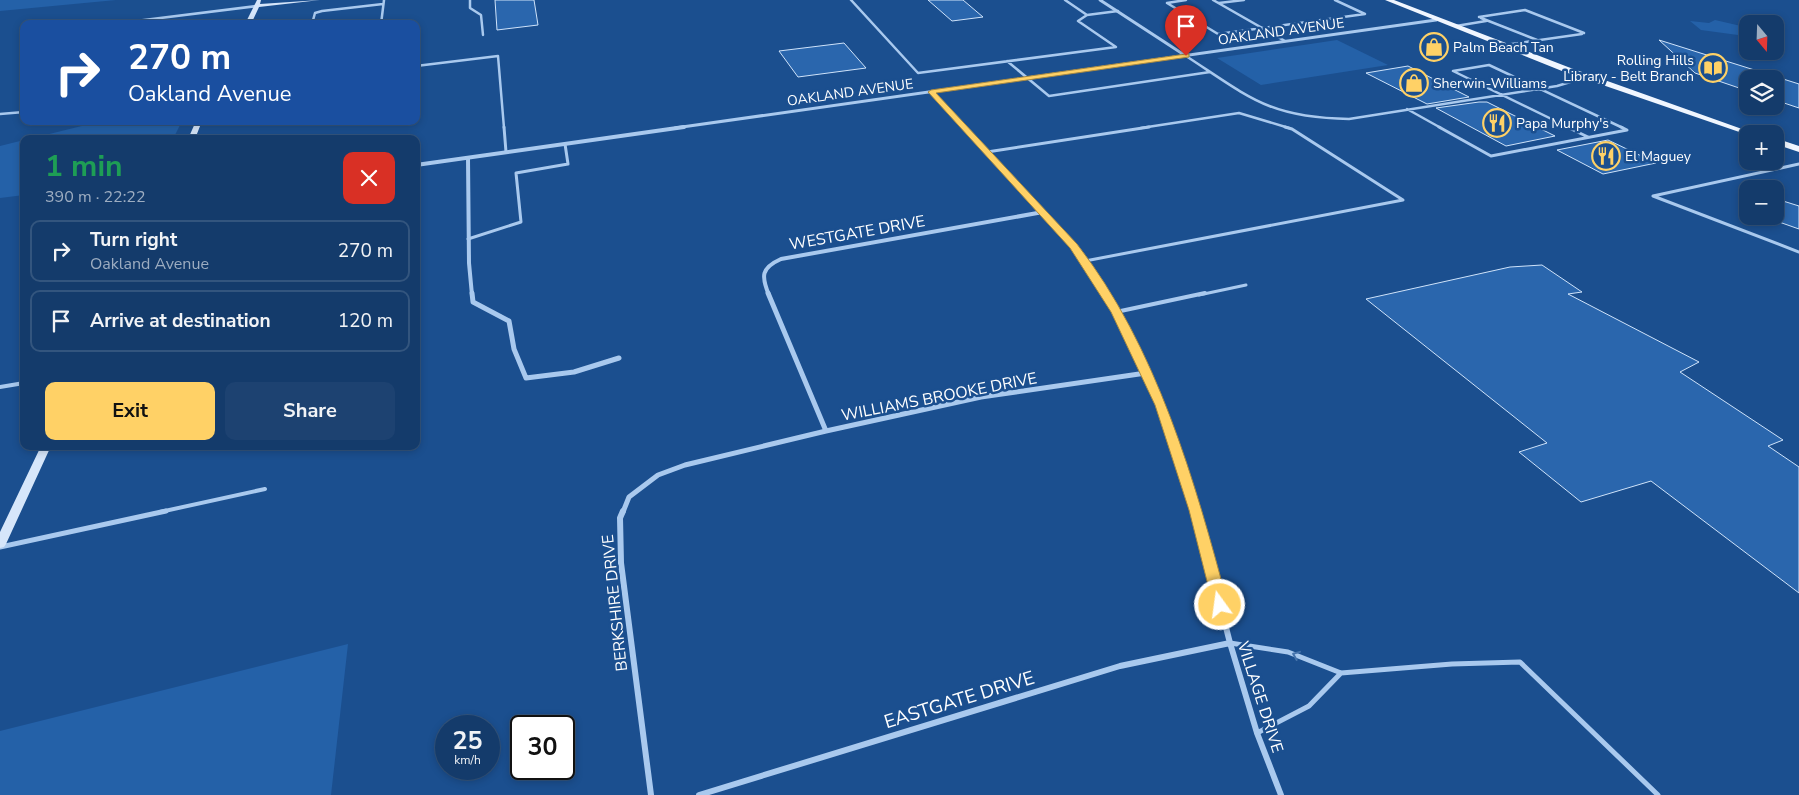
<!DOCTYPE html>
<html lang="en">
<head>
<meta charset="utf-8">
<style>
  :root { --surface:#143b6b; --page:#1d4271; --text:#f1f3f6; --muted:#9dadc1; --line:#33557e; --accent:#ffd166 }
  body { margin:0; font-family:"Nunito Sans",sans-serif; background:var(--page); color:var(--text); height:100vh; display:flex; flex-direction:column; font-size:19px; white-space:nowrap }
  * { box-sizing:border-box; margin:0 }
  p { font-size:16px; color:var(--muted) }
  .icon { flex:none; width:28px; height:28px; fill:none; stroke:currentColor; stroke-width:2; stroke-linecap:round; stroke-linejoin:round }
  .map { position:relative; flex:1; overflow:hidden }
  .drawer { position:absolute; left:20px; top:135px; width:400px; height:315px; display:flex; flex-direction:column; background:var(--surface); border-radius:10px; box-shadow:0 2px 8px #0003,0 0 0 1px var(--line) }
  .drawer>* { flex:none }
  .hud { position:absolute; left:20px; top:20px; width:400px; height:105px; border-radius:10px; box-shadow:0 2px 8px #0003,0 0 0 1px var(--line); background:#1a4fa0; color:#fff; overflow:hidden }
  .needle { width:32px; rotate:161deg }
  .tools { position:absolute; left:1739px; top:15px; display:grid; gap:10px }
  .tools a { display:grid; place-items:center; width:45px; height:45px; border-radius:10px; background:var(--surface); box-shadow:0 2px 8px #0003,0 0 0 1px var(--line); font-size:25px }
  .speed { position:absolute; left:435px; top:715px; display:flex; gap:10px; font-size:25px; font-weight:700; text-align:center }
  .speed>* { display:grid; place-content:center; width:65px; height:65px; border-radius:50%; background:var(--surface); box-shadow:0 2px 8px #0003,0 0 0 1px var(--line); line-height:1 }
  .speed small { font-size:12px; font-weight:400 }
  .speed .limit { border:2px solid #111; border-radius:8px; background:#fff; color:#111 }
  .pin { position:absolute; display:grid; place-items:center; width:42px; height:42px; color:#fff; margin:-51px -21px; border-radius:50% 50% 50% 0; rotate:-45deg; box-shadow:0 0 5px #0007 }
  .pin .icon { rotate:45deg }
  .me { position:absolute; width:55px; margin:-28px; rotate:346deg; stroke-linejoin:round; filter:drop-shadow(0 0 4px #0008) }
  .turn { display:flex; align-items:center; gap:18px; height:105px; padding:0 25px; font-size:22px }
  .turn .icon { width:65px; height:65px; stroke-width:2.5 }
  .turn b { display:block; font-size:35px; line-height:42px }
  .round { display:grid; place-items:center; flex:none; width:52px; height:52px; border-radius:10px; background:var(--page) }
  .summary { display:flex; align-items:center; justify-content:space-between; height:85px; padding:0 25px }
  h1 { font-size:30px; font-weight:700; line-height:38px; color:#1e9e55 }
  .cta { display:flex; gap:10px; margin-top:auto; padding:10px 25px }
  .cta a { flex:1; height:58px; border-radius:10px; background:var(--accent); color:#111; font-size:20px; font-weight:700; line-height:58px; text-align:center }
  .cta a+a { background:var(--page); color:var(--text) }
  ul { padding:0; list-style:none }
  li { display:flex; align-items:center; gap:15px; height:62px; margin:0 10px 8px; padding:0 15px; border:2px solid var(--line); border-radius:10px }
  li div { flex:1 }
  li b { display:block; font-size:19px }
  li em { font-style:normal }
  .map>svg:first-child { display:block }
</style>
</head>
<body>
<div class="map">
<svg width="1799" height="795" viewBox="0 0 1799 795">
  <rect width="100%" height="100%" fill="#1b4f8f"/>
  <!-- green -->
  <path fill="#2461a8" d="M 0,0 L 116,0 L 0,11 Z
    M 1715,20 L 1741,26 L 1747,33 L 1738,35 L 1701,30 L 1690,21 L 1709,23 Z
    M 1337,40 L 1388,65 L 1261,85 L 1217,58 Z
    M 102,121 L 182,121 L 173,139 L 29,139 Z
    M 24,140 L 24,195 L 0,198 L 0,146 Z
    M 348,644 L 331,795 L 0,795 L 0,731 Z"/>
  <!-- building -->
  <path fill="#2a66ad" stroke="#cfe3fa" d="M 495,0 L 534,0 L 538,25 L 497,30 Z
    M 928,0 L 963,0 L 983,17 L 952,21 Z
    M 1659,40 L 1799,84 L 1799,108 L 1775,100 L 1775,79 L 1748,79 L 1748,91 L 1695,73 Z
    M 844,43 L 866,68 L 798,77 L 779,51 Z
    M 1408,66 L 1469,97 L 1427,104 L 1366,73 Z
    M 1479,102 L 1487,102 L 1555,136 L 1506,146 L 1436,108 Z
    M 1608,140 L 1656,163 L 1603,174 L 1557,150 Z
    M 1783,201 L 1799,206 L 1799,229 L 1762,216 L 1775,216 L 1775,207 Z
    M 1542,265 L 1582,292 L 1568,294 L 1699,362 L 1680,372 L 1783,440 L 1768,446 L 1799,467 L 1799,593 L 1651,481 L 1581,502 L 1519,452 L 1547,443 L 1366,299 L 1510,267 Z"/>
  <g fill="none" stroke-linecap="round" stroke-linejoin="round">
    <!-- lane-far3 -->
    <path stroke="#a9c9ee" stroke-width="2.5" d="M 470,0 L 470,8 L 481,15 L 483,35
      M 851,0 L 918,73 L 1116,47 L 1078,21 L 1087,15 L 1065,0
      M 1186,0 L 1167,3 L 1218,34 L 1365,14 L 1335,0
      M 1213,0 L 1285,41
      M 1219,3 L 1244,0
      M 1087,15 L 1118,11
      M 1479,17 L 1525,10 L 1584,33
      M 1481,18 L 1537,40
      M 112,24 L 257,6
      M 312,24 L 315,13 L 322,11 L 383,4
      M 381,24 L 384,0
      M 1456,26 L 1486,21
      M 1505,45 L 1582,34
      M 1186,56 C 1249,97 1269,118 1349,119 L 1557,86 L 1587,77
      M 1007,61 L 1049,96 L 1210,72
      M 416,66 L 498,56 L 504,128
      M 1407,109 L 1441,128
      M 0,114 L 24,112
      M 1141,128 L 1239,113 L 1289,128
      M 1570,128 L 1453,71 L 1489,65 L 1623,128"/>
    <!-- lane-far2 -->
    <path stroke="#a9c9ee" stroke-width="3" d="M 504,127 L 506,152
      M 1439,127 L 1491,156 L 1627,130 L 1621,127
      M 1567,127 L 1588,137
      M 987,152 L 1149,127
      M 1653,196 L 1799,252
      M 1653,196 L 1799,164
      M 468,239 L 521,222 L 516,173 L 568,164 L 565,144
      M 1085,261 L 1403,200 L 1292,129 L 1285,127
      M 1199,295 L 1246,285"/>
    <!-- lane-far1 -->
    <path stroke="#a9c9ee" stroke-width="4" d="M 1116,312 L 1205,293
      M 0,387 L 24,383
      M 160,512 L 265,489"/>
    <!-- lane -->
    <path stroke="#a9c9ee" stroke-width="5" d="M 0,547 L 166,511
      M 1230,643 L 1288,652 L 1341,673 L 1452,664 L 1520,662 L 1658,795
      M 1257,733 L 1309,706 L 1341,673"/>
    <!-- street-far3 -->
    <path stroke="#a9c9ee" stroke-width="3" d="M 1100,0 L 1186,56
      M 931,92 L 965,128
      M 675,128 L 1436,20"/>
    <!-- street-far2 -->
    <path stroke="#a9c9ee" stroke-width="4" d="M 963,127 L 1074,246 L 1105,295
      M 468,158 L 469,263 L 472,295
      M 416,165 L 684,127
      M 769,295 C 761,276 761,268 781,259 L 1043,212"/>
    <!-- street-far1 -->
    <path stroke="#a9c9ee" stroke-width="5" d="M 472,293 L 473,302 L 509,321 L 514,349 L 526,378 L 574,372 L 619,358
      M 768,293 L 826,431
      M 1104,293 C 1146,360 1175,437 1197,512
      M 623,512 L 629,497 L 658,475 L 685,465 L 826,431 L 981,397 L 1146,373"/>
    <!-- street -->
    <path stroke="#a9c9ee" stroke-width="6" d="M 623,511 L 620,518 L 621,563 L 651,795
      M 1196,511 L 1230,643 L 1257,733 L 1281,795
      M 699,795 L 1120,666 L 1230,643"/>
    <!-- secondary -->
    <path fill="#d6e6fa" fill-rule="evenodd" d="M 257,0 L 261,0 L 260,4 L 320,0 L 259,7 L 251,24 L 245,24 Z
      M 196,121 L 202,121 L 195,139 L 188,139 Z
      M 41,446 L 51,446 L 6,544 L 4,547 L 0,548 L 0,532 Z"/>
    <!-- primary -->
    <path fill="#f0f6ff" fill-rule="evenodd" d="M 1385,0 L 1394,0 L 1568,67 L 1756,134 L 1748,135 L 1562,71 Z
      M 1775,138 L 1799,146 L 1799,152 L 1775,144 Z"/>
  </g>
  <!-- one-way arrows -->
  <defs><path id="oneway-chevron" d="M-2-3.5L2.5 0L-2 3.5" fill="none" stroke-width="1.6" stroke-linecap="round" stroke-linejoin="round" transform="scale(1.25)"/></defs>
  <use stroke="#4674ac" href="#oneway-chevron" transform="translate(1296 655) rotate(-158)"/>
  <!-- route -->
  <path fill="#ffd166" stroke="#a68842" d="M 1186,54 L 1189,54 L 1189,57 L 936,93 L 1077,244 C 1157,347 1195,481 1228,605 L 1225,609 L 1220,611 L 1215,609 L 1213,605 L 1189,510 L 1155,405 L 1111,312 L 1070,248 L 928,92 L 931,90 Z"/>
  <!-- icons -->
  <defs>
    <symbol id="shop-ring" viewBox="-11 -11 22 22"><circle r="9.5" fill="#1b4f8f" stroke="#ffd166" stroke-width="1.5"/><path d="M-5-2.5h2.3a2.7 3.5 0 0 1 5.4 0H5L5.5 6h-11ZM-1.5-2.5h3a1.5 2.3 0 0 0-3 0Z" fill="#ffd166"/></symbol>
    <symbol id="library-ring" viewBox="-11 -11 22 22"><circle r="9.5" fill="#1b4f8f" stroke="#ffd166" stroke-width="1.5"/><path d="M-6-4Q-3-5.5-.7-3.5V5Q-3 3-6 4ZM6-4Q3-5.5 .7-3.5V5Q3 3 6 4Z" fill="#ffd166"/></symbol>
    <symbol id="restaurant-ring" viewBox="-11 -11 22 22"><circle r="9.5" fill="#1b4f8f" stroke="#ffd166" stroke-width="1.5"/><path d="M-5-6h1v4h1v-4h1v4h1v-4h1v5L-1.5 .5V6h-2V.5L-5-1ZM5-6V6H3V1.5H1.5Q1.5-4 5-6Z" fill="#ffd166"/></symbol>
  </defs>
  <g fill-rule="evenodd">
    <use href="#shop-ring" x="1418" y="31" width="32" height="32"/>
    <use href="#library-ring" x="1697" y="52" width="32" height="32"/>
    <use href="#shop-ring" x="1398" y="67" width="32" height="32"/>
    <use href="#restaurant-ring" x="1481" y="107" width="32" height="32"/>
    <use href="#restaurant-ring" x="1590" y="140" width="32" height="32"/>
  </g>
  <g text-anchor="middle" stroke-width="5" stroke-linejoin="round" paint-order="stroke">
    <!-- far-street labels -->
    <g font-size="14" fill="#fff" stroke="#1b4f8f">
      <text transform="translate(1281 31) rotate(-8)" y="5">OAKLAND AVENUE</text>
      <text transform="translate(850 92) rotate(-8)" y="5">OAKLAND AVENUE</text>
    </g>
    <!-- far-poi labels -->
    <g font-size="14" fill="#fff" stroke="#1b4f8f" text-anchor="start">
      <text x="1453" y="52">Palm Beach Tan</text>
      <text x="1694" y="65" text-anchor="end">Rolling Hills<tspan x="1694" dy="16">Library - Belt Branch</tspan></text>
      <text x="1433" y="88">Sherwin-Williams</text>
      <text x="1516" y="128">Papa Murphy's</text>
      <text x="1625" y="161">El Maguey</text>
    </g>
    <!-- street labels -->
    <g font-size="16" fill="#fff" stroke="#1b4f8f">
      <text transform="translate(857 232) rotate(-10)" y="6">WESTGATE DRIVE</text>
      <text transform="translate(939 396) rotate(-11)" y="6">WILLIAMS BROOKE DRIVE</text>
      <text transform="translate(614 603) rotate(-96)" y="6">BERKSHIRE DRIVE</text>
      <text transform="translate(1261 697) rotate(72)" y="6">VILLAGE DRIVE</text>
    </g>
    <!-- near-street labels -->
    <g font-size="19" fill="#fff" stroke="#1b4f8f">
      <text transform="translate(959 699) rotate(-17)" y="7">EASTGATE DRIVE</text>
    </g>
  </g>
</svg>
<div class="tools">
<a><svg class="needle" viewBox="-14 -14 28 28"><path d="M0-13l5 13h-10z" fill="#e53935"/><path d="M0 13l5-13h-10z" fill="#9dadc1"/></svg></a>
<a><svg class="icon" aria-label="layers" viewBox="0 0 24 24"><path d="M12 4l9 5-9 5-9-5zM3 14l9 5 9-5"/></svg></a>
<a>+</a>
<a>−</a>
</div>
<div class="speed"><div>25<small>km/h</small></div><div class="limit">30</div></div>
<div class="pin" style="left:1186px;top:56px;background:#d93025"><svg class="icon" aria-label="arrive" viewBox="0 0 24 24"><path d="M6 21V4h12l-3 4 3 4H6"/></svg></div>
<svg class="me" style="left:1220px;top:605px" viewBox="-20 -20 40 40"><circle r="17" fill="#ffd166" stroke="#fff" stroke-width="3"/><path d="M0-11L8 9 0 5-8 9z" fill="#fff"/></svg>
<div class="hud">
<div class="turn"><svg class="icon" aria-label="right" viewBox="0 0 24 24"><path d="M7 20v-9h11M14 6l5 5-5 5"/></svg><div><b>270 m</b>Oakland Avenue</div></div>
</div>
<section class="drawer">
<div class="summary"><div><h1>1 min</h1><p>390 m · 22:22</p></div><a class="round" style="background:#d93025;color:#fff"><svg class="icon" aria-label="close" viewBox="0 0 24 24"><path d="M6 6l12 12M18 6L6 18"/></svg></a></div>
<ul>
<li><svg class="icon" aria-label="right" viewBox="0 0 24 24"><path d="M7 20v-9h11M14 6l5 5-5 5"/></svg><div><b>Turn right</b><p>Oakland Avenue</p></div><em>270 m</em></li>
<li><svg class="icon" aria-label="arrive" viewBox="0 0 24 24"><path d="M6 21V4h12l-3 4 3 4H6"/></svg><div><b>Arrive at destination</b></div><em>120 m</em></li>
</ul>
<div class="cta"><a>Exit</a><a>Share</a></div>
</section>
</div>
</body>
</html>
